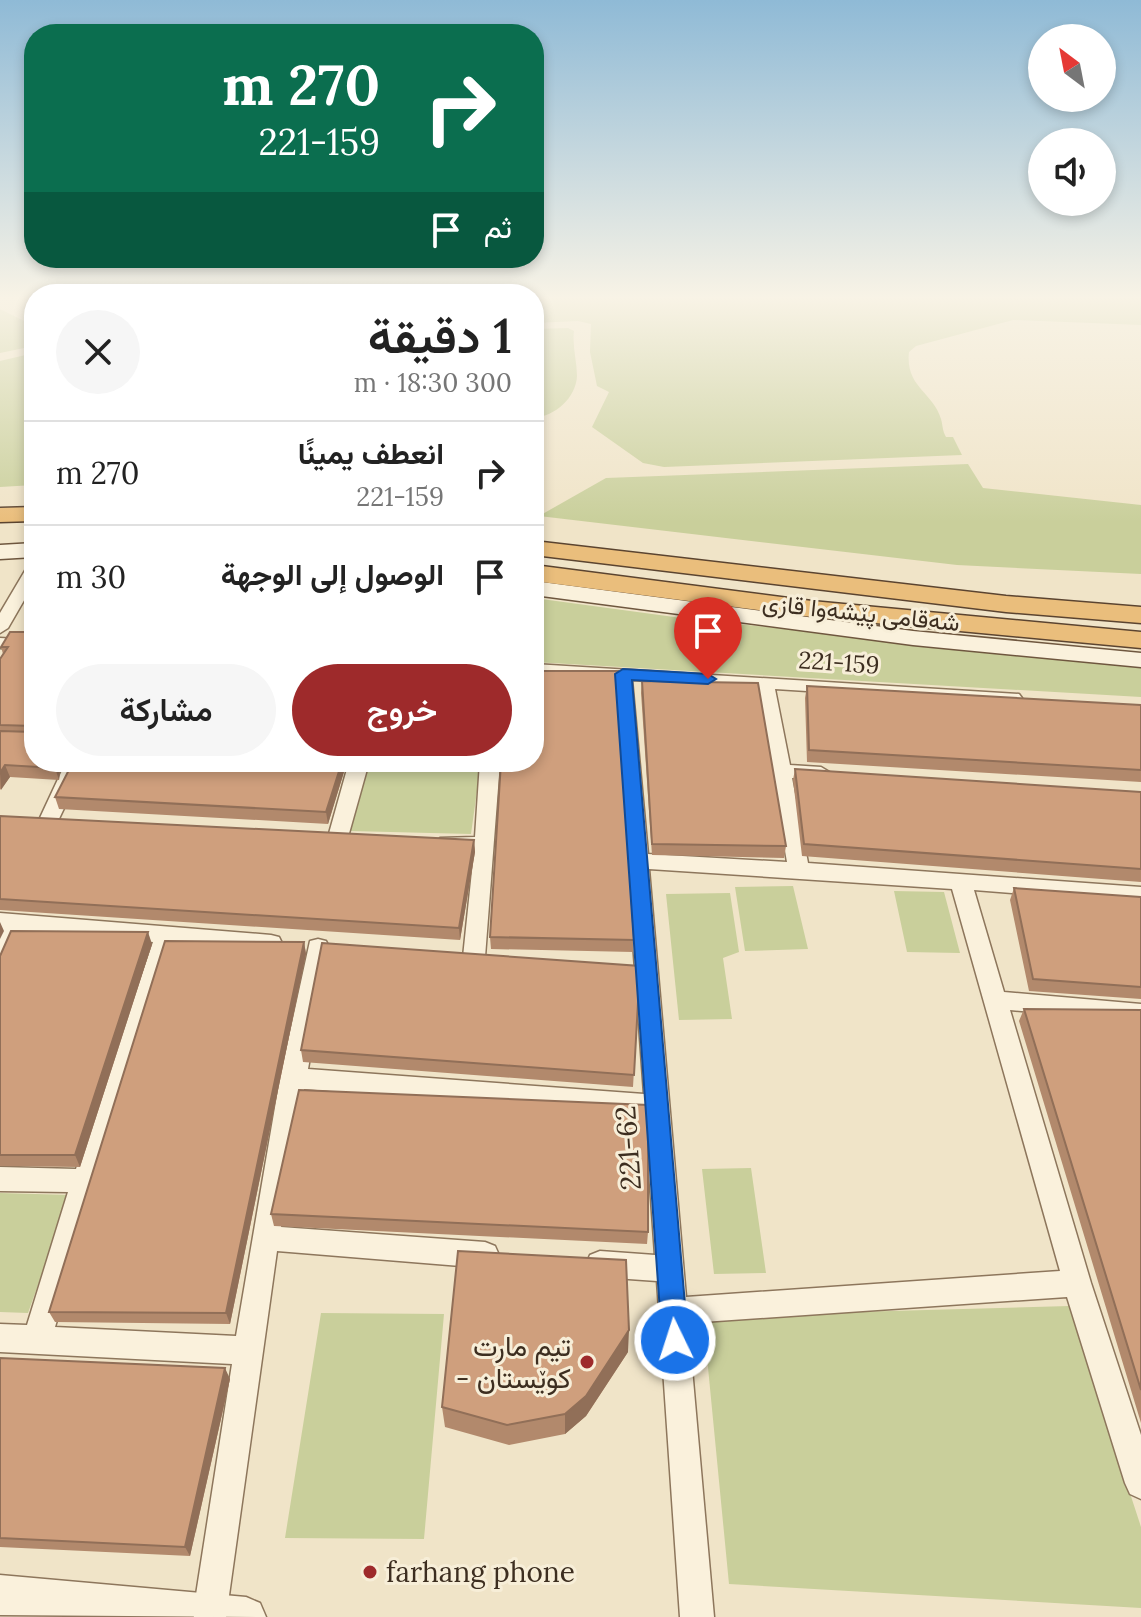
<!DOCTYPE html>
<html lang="ar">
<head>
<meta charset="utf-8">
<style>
  :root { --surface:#fff; --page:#f6f6f6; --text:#222; --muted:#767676; --line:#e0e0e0; --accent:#9e2a2b }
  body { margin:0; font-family:Lora,Vazirmatn,serif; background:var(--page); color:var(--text); direction:rtl; height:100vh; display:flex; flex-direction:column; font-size:30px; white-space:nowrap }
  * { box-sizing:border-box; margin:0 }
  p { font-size:26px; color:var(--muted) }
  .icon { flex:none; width:44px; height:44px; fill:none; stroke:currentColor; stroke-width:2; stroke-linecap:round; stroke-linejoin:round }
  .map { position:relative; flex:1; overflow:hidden; direction:ltr }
  .side { position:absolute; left:24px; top:284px; width:520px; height:488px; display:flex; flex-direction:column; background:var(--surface); border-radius:32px; box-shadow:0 4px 12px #0003; direction:rtl }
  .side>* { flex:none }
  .hud { position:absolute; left:24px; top:24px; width:520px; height:244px; border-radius:32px; box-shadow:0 4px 12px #0003; direction:rtl; background:#0b6e4f; color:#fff; overflow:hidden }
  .needle { width:52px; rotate:328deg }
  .fabs { position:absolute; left:1028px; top:24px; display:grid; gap:16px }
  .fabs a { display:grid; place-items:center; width:88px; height:88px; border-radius:50%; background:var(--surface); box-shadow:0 4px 12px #0003; font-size:40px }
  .pin { position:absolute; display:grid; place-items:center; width:68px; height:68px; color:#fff; margin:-82px -34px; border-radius:50% 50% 50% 0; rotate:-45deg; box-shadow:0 0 8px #0007 }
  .pin .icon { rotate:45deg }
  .me { position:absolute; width:88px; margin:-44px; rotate:356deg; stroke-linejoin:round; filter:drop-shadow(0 0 6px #0008) }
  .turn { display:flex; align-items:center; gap:28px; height:168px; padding:0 32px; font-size:36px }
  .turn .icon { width:104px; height:104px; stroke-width:2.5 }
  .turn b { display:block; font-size:56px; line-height:68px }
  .then { display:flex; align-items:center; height:76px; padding:0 32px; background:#0003; gap:16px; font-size:30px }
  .round { display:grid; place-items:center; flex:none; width:84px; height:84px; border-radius:42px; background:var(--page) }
  .head { display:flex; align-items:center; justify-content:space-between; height:136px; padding:0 32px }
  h1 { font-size:48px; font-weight:600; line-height:60px }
  .button { display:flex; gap:16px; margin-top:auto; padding:16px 32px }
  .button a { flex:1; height:92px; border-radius:48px; background:var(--accent); color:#fff; font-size:32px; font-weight:600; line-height:92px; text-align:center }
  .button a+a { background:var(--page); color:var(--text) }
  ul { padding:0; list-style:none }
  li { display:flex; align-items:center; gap:24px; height:104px; padding:0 32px; border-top:2px solid var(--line) }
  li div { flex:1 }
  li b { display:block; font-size:30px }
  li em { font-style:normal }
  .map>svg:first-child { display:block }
</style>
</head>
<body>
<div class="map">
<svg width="1141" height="1617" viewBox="0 0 1141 1617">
  <rect width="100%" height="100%" fill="#f0e4c8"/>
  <!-- green -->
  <path fill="#c9cf9b" d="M 534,296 L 1141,296 L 1141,325 L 1013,320 L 916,346 L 909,352 C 905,387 933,392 941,419 C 943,426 942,430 946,437 L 953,437 L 962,455 L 664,467 L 643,463 L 592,427 L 609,392 L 597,386 L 590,352 L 591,324 L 578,321 L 534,323 Z
    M 0,309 L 34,326 L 34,346 L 0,353 Z
    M 568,328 L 574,331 C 572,346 577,361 577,376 C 576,398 555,416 534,418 L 534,329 Z
    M 34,353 L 34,485 L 0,487 L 0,361 Z
    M 968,464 L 983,488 L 1141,505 L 1141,574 L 957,565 L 539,516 L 606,478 Z
    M 534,598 L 689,619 L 1141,666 L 1141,697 L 534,662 Z
    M 367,762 L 481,762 L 471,834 L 350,831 Z
    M 793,886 L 808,949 L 745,951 L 735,887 Z
    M 894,891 L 944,892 L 960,953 L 907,952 Z
    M 730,893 L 739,952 L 723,958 L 732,1019 L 679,1020 L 666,894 Z
    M 751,1168 L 766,1273 L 714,1274 L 702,1169 Z
    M 0,1193 L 70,1195 L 28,1313 L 0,1312 Z
    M 1069,1306 L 1141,1527 L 1141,1608 L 729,1584 L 703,1316 Z
    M 321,1313 L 444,1314 L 424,1539 L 285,1538 Z"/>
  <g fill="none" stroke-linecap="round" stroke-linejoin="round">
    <defs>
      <path id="minor" d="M 34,564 L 34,583 L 8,628 L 0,633 L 0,613 L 26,569 Z
        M 0,638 L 34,640 L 34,650 L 0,648 Z
        M 534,664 L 1019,694 L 1022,698 L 1013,704 L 775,689 L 790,765 L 821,767 L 831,773 L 821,779 L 792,778 L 808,863 L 1141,887 L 1141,903 L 974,890 L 1004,992 L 1141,1004 L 1141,1022 L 1010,1010 L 1091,1283 L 1141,1435 L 1141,1499 L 1130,1494 L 1125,1483 L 1067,1297 L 688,1323 L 714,1617 L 680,1617 L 657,1281 L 600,1277 L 590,1273 L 586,1264 L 590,1255 L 600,1251 L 655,1255 L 645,1115 L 304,1089 L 281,1227 L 485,1242 L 495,1246 L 499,1255 L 495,1264 L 485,1268 L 277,1251 L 226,1617 L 194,1617 L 193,1614 L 232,1364 L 0,1352 L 0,1324 L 27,1325 L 68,1192 L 0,1191 L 0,1167 L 76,1169 L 153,942 L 22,931 L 8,962 L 0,964 L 0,913 L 271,935 L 279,937 L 282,943 L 279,949 L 271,951 L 175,943 L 98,1181 L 55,1327 L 236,1336 L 280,1078 L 310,941 L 318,939 L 326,941 L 329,947 L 308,1069 L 644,1094 L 614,679 L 534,674 ZM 632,680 L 757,688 L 787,862 L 648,854 ZM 649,869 L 952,889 L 1060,1271 L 686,1297 Z
        M 66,762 L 86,762 L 56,825 L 42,825 L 39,820 Z
        M 349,762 L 369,762 L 348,837 L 338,844 L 328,837 Z
        M 480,762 L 500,762 L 485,957 L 482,963 L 474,965 L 466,963 L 463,957 L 474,852 L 440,848 L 437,843 L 440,838 L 475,837 Z"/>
      <path id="tertiary" d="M 0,1575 L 246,1597 L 260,1603 L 266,1617 L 0,1615 Z"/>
      <path id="secondary" d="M 34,543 L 34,557 L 0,559 L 0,545 Z
        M 534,581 L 913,631 L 1141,653 L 1141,667 L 913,645 L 534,595 Z"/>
      <path id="trunk" d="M 34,507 L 34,521 L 0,522 L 0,508 Z
        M 534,541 L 1006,596 L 1141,607 L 1141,623 L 1006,612 L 534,555 Z
        M 534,565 L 812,601 L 1141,632 L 1141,648 L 812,617 L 534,581 Z"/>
    </defs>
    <!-- minor casing -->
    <use href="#minor" stroke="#8d765c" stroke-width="3"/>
    <!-- tertiary casing -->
    <use href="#tertiary" stroke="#8d765c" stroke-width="3"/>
    <!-- secondary casing -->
    <use href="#secondary" stroke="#6f573f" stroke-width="3"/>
    <!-- trunk casing -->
    <use href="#trunk" stroke="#5b4430" stroke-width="3"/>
    <!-- minor -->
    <use href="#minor" fill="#faf1dc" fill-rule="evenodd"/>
    <!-- tertiary -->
    <use href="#tertiary" fill="#faf1dc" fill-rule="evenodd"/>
    <!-- secondary -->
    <use href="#secondary" fill="#faf1dc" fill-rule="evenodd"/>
    <!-- trunk -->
    <use href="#trunk" fill="#eabe7c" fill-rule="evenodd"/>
  </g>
  <!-- wall -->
  <path fill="#b2896c" d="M 34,632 L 34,762 L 61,762 L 59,780 L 10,777 L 0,790 L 0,659 L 3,654 L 1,647 Z
    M 642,681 L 786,846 L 784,858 L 652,855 L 641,693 Z
    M 807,686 L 1141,705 L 1141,782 L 807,762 L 805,698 Z
    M 73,762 L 347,762 L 328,824 L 59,809 L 55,797 Z
    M 795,769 L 1141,792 L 1141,882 L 802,856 L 793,780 Z
    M 0,816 L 474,840 L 475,852 L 460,940 L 0,910 Z
    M 1014,888 L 1141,897 L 1141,999 L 1029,991 L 1010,900 Z
    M 490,937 L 634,940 L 633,952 L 491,949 Z
    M 304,942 L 306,954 L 230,1324 L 55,1322 L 49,1312 Z
    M 152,944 L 80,1167 L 0,1166 L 0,956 Z
    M 640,966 L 633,1087 L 303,1062 L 301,1050 Z
    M 1024,1009 L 1141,1010 L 1141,1423 L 1019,1021 Z
    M 271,1214 L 648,1232 L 647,1244 L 274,1226 Z
    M 628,1352 L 586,1416 L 565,1434 L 509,1445 L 445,1427 L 442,1407 Z
    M 0,1358 L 230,1379 L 190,1556 L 0,1547 Z"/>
  <!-- shaded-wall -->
  <path fill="#916f58" d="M 56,762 L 61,762 L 59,780 L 55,768 Z
    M 342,762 L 347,762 L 328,824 L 326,812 Z
    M 5,765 L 10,777 L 1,790 L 0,773 Z
    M 474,840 L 475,852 L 460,940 L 459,928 Z
    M 0,922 L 4,931 L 0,939 Z
    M 148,932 L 152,944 L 80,1167 L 75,1155 Z
    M 304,942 L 306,954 L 230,1324 L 226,1313 Z
    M 629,1330 L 628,1352 L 586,1416 L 565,1434 L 565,1414 Z
    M 225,1368 L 230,1379 L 190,1556 L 185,1547 Z"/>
  <!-- building -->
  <path fill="#cf9f7d" stroke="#916f58" stroke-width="2" d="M 10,632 L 34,632 L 34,726 L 0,725 L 0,659 L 8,647 L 1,647 Z
    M 534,671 L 618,671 L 634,940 L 490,937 L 501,762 L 534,762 Z
    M 642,681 L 758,683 L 786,846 L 652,844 Z
    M 807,686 L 1141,705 L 1141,770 L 809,750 Z
    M 0,731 L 34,732 L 34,762 L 56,762 L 55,768 L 5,765 L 0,773 Z
    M 73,762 L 342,762 L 326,812 L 55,797 Z
    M 795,769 L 1141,792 L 1141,869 L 804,844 Z
    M 0,816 L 474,840 L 459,928 L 0,899 Z
    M 1014,888 L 1141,897 L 1141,987 L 1033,979 Z
    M 11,931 L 148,932 L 75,1155 L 0,1155 L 0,956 Z
    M 165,941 L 304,942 L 226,1313 L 49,1312 Z
    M 322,943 L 640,966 L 634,1075 L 301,1050 Z
    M 1024,1009 L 1141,1010 L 1141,1390 Z
    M 299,1090 L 648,1105 L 648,1232 L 271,1214 Z
    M 458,1251 L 626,1260 L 629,1330 L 586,1396 L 565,1414 L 507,1425 L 442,1407 Z
    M 0,1358 L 225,1368 L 185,1547 L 0,1538 Z"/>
  <!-- sky -->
  <linearGradient id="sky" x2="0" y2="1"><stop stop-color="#8fbad6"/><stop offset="0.57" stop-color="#f8f3e6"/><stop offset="1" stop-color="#f8f3e6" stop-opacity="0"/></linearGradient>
  <rect width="1141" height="522" fill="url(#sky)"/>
  <!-- route -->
  <path fill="#1a73e8" stroke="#114b97" stroke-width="2" d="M 623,669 L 708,674 L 716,679 L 708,684 L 632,680 L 688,1340 L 685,1349 L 675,1353 L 666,1349 L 662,1340 L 615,674 Z"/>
  <!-- markers -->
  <g fill="#9e2a2b" stroke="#f7eed8" stroke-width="3">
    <circle cx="587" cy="1362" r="8"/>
    <circle cx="370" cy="1572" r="8"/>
  </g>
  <g text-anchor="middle" stroke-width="6" stroke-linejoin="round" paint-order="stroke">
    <!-- street labels -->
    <g font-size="24" fill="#3d2e20" stroke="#f7eed8">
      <text transform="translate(861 613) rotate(6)" y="8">شەقامی پێشەوا قازی</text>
      <text transform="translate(839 663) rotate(4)" y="8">221-159</text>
    </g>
    <!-- near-street labels -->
    <g font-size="28" fill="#3d2e20" stroke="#f7eed8">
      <text transform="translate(628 1148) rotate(-94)" y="10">221-62</text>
    </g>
    <!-- near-poi labels -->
    <g font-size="28" fill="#3d2e20" stroke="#f7eed8" text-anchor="end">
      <text x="571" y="1356">تیم مارت<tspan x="571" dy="32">- کوێستان</tspan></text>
      <text x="386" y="1582" text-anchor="start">farhang phone</text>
    </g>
  </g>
</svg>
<div class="fabs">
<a><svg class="needle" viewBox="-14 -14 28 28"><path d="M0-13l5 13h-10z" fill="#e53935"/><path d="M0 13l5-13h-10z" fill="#767676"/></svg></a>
<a><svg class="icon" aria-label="sound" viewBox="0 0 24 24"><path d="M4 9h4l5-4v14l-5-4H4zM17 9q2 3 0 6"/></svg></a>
</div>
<div class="pin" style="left:708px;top:679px;background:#d93025"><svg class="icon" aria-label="arrive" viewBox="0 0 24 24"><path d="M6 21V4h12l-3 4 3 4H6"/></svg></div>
<svg class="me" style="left:675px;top:1340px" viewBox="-20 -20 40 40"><circle r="17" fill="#1a73e8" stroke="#fff" stroke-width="3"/><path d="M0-11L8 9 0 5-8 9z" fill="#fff"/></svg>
<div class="hud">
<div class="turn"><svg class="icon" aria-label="right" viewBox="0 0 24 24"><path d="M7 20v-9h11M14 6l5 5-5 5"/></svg><div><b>270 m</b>221-159</div></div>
<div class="then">ثم<svg class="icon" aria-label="arrive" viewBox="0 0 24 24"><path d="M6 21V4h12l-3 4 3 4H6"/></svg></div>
</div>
<section class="side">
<div class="head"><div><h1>1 دقيقة</h1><p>300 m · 18:30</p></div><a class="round"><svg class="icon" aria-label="close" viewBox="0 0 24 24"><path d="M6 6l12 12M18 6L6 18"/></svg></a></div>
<ul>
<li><svg class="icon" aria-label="right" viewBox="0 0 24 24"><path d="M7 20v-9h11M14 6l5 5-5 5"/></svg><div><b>انعطف يمينًا</b><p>221-159</p></div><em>270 m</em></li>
<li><svg class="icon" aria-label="arrive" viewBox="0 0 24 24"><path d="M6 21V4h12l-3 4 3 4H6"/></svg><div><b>الوصول إلى الوجهة</b></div><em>30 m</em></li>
</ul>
<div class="button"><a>خروج</a><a>مشاركة</a></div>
</section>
</div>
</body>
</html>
